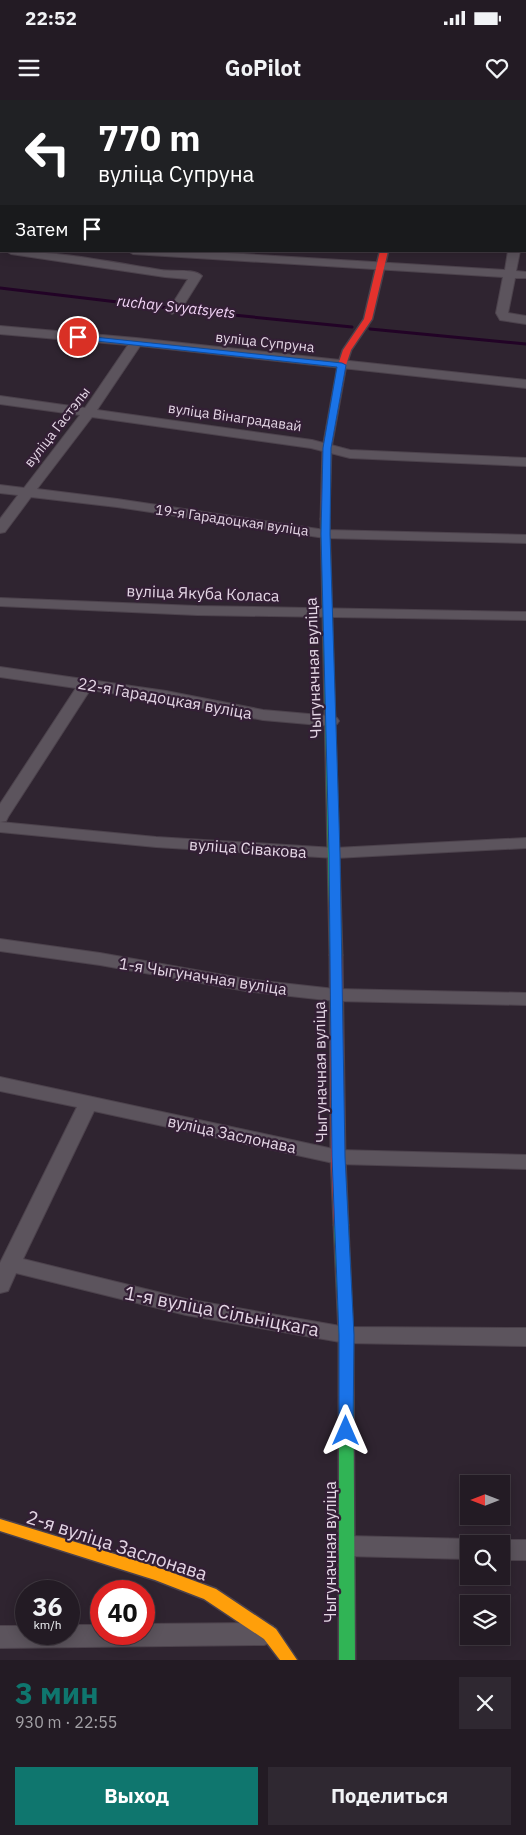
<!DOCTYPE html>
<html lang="ru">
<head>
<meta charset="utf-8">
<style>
  :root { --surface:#231b24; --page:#2f2831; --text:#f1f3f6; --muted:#a3a1a6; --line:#403941; --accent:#0f766e }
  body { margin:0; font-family:"IBM Plex Sans",sans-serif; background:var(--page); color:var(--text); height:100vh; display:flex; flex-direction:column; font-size:19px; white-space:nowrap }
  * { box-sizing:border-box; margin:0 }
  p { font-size:16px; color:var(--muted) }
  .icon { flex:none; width:28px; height:28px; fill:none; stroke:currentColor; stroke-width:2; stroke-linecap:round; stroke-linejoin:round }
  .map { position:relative; height:1560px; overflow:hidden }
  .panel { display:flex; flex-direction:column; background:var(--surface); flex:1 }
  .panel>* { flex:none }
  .banner { position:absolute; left:0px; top:0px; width:526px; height:152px; box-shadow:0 2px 12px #0003,0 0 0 1px var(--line); background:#202124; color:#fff; overflow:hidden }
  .needle { width:32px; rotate:270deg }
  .fabs { position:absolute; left:460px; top:1375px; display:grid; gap:10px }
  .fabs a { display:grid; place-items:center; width:50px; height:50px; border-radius:0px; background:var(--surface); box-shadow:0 2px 12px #0003,0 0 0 1px var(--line); font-size:25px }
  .speed { position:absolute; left:15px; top:1480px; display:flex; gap:10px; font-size:25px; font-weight:700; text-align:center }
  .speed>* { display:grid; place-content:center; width:65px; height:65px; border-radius:50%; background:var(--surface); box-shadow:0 2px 12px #0003,0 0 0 1px var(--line); line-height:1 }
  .speed small { font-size:12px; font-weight:400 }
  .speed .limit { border:8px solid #d22; background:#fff; color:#111 }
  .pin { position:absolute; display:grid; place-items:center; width:42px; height:42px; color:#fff; margin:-21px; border:2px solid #fff; border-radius:50%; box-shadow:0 1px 5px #0007 }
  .me { position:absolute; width:55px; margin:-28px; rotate:0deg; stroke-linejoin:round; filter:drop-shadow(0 0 4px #0008) }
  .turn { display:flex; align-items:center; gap:18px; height:105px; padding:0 15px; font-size:22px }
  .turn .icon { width:65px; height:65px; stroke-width:2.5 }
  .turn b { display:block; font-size:35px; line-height:42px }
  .then { display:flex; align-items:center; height:48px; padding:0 15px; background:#0003; gap:10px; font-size:19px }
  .round { display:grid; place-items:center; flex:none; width:52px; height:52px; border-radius:0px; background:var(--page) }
  .head { display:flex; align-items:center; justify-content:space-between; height:85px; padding:0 15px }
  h1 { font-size:30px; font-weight:800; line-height:38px; color:var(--accent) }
  .button { display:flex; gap:10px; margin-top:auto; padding:10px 15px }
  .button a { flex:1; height:58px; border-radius:0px; background:var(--accent); color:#fff; font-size:20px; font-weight:800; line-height:58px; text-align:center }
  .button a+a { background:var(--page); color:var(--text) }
  .status { display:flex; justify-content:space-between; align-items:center; height:35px; padding:0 25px; background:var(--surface); direction:ltr }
  .status svg { height:14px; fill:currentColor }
  header { display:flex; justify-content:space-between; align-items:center; height:65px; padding:0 15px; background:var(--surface); font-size:22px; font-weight:800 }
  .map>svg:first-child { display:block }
</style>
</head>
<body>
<div class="status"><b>22:52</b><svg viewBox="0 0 49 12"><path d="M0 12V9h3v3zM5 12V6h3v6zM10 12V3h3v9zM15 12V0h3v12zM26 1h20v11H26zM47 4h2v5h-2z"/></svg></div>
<header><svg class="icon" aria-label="menu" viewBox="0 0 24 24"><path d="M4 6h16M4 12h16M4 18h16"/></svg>GoPilot<svg class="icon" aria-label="heart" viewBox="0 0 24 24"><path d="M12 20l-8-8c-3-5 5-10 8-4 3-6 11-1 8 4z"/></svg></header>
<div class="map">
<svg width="526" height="1560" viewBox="0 0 526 1560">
  <rect width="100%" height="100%" fill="#2f2430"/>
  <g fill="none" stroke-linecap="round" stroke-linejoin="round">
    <!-- stream -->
    <path stroke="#220326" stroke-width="3" d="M 0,188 L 193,211 L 352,227
      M 370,229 L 526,244"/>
    <defs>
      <path id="street" d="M 413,0 L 423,0 L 423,1 L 413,1 Z
        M 0,11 L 1,11 L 1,17 L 0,17 Z
        M 525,47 L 526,47 L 525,60 Z
        M 525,135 L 526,135 L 526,141 L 525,141 Z
        M 6,151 C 58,151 110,162 161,170 C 172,172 194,168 202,176 L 182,208 L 172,214 L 166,210 L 173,203 L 188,179 L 165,177 L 11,154 Z
        M 128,151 L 193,151 L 505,170 L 508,151 L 520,151 L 516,171 L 526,172 L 526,178 L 515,178 L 508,213 L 526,216 L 526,224 L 500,220 L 496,213 L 503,177 L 133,154 Z
        M 0,226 L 136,238 L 526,280 L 526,288 L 140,246 L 97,310 L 312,340 L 350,350 L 526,358 L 526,366 L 350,358 L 311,348 L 92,317 L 37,389 L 117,399 L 325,430 L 526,435 L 526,443 L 325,438 L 117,407 L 31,397 L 5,432 L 0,433 L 0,419 L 18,395 L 0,393 L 0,385 L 24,388 L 80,315 L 0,304 L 0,296 L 85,308 L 128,245 L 0,234 Z
        M 0,498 L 197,506 L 526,512 L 526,520 L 197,515 L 0,506 Z
        M 0,567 L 166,591 L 263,610 L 331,616 L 337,618 L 339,621 L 337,624 L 331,626 L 263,620 L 166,601 L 90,590 L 8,717 L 6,721 L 0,722 L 156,737 L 335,748 L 526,738 L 526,748 L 335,758 L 156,747 L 0,732 L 0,704 L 76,588 L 0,577 Z
        M 0,839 L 100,853 L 246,879 L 335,889 L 526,893 L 526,905 L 335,901 L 246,891 L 100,865 L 0,851 Z
        M 0,977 L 338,1050 L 526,1055 L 526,1069 L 338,1064 L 94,1011 L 23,1159 L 186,1199 L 346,1227 L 526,1228 L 526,1246 L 346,1243 L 186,1215 L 16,1173 L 8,1191 L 0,1193 L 0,1163 L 77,1007 L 0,991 Z
        M 346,1436 L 469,1439 L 478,1444 L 469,1444 L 469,1459 L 346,1456 L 337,1453 L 334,1446 L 337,1439 Z
        M 501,1440 L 526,1440 L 526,1460 L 501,1460 L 501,1444 L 492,1444 Z
        M 264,1523 L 273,1526 L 276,1534 L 273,1542 L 264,1545 L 0,1548 L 0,1526 L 26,1526 L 26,1534 L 69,1534 L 69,1525 L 101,1525 L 101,1534 L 144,1534 L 144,1524 Z"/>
      <path id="fast" d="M 325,416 L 329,419 L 342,855 L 336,859 L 330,855 L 321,419 Z
        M 341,1120 L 346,1122 L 348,1125 L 353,1235 L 355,1560 L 339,1560 L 339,1235 L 334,1125 L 336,1122 Z"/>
      <path id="slow" d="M 0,1419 L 157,1467 L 216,1489 L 276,1529 L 297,1560 L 280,1560 L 264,1539 L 204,1499 L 155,1480 L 0,1431 Z"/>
      <path id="jam" d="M 525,55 L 526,55 L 526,59 L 525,59 Z
        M 380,151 L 388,151 L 372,219 L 351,250 L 346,265 L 331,348 L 329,419 L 325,422 L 321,419 L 323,348 L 338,265 L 343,250 L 364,219 Z
        M 336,851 L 342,855 L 345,1057 L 348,1125 L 346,1128 L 341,1130 L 336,1128 L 334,1125 L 331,1057 L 330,855 Z"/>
    </defs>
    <!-- street casing -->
    <use href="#street" stroke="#4c424c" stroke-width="2"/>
    <!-- fast casing -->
    <use href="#fast" stroke="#4c424c" stroke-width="3"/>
    <!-- slow casing -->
    <use href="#slow" stroke="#4c424c" stroke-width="3"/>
    <!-- jam casing -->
    <use href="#jam" stroke="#4c424c" stroke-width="3"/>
    <!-- street -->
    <use href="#street" fill="#5c545d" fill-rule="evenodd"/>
    <!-- fast -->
    <use href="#fast" fill="#30b455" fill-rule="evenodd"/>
    <!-- slow -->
    <use href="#slow" fill="#ff9f0a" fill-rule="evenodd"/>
    <!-- jam -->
    <use href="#jam" fill="#e5322d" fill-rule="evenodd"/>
  </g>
  <!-- route -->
  <path fill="#1a73e8" stroke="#114b97" d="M 75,235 L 342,263 L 346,265 L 331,348 L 330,434 L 340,754 L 345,1057 L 354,1235 L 353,1331 L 351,1335 L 346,1337 L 341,1335 L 339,1331 L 339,1235 L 332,1057 L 329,754 L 321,434 L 323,348 L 337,267 L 78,239 L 74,237 Z"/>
  <g text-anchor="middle" stroke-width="4.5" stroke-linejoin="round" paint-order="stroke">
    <!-- far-street labels -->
    <g font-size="14" fill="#e4d6e5" stroke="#331f35">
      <text transform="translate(265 242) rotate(6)" y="5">вуліца Супруна</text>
      <text transform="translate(235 317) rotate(8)" y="5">вуліца Вінаградавай</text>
      <text transform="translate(57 327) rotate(-52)" y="5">вуліца Гастэлы</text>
      <text transform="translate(232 420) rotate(8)" y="5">19-я Гарадоцкая вуліца</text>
    </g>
    <!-- far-water labels -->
    <g font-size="15" font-style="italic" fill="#f4d6f8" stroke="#331f35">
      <text transform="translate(176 207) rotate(6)" y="5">ruchay Svyatsyets</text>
    </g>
    <!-- street labels -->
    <g font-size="16" fill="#e4d6e5" stroke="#331f35">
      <text transform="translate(203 493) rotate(2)" y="6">вуліца Якуба Коласа</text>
      <text transform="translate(313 568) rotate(-92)" y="6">Чыгуначная вуліца</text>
      <text transform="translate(165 598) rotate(10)" y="6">22-я Гарадоцкая вуліца</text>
      <text transform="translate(248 748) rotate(4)" y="6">вуліца Сівакова</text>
      <text transform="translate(203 876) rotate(9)" y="6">1-я Чыгуначная вуліца</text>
      <text transform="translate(320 972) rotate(-91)" y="6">Чыгуначная вуліца</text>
      <text transform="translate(232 1034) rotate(12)" y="6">вуліца Заслонава</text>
      <text transform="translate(330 1452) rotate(-90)" y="6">Чыгуначная вуліца</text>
    </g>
    <!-- near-street labels -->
    <g font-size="19" fill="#e4d6e5" stroke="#331f35">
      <text transform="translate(222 1211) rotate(11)" y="7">1-я вуліца Сільніцкага</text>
      <text transform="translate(117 1445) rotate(18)" y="7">2-я вуліца Заслонава</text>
    </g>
  </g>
</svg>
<div class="fabs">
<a><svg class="needle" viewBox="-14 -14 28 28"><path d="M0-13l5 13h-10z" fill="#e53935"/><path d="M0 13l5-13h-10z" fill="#a3a1a6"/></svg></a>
<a><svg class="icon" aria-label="search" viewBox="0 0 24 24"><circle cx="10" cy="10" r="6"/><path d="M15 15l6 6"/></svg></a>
<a><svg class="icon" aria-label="layers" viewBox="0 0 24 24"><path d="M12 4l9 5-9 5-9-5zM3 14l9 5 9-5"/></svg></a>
</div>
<div class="speed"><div>36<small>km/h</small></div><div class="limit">40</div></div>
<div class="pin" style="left:78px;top:237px;background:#d93025"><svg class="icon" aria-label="arrive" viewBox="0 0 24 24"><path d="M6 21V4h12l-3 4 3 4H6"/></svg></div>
<svg class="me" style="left:346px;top:1331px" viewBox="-20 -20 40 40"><path d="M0-17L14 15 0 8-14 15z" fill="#1a73e8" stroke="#fff" stroke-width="4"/></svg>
<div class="banner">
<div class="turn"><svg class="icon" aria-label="left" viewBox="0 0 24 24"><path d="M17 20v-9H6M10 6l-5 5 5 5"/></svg><div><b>770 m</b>вуліца Супруна</div></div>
<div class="then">Затем<svg class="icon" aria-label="arrive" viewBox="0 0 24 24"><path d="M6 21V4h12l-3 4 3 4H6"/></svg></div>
</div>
</div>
<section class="panel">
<div class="head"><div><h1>3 мин</h1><p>930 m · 22:55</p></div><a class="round"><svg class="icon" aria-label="close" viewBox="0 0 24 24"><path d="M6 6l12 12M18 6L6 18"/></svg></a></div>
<div class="button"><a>Выход</a><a>Поделиться</a></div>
</section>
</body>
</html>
